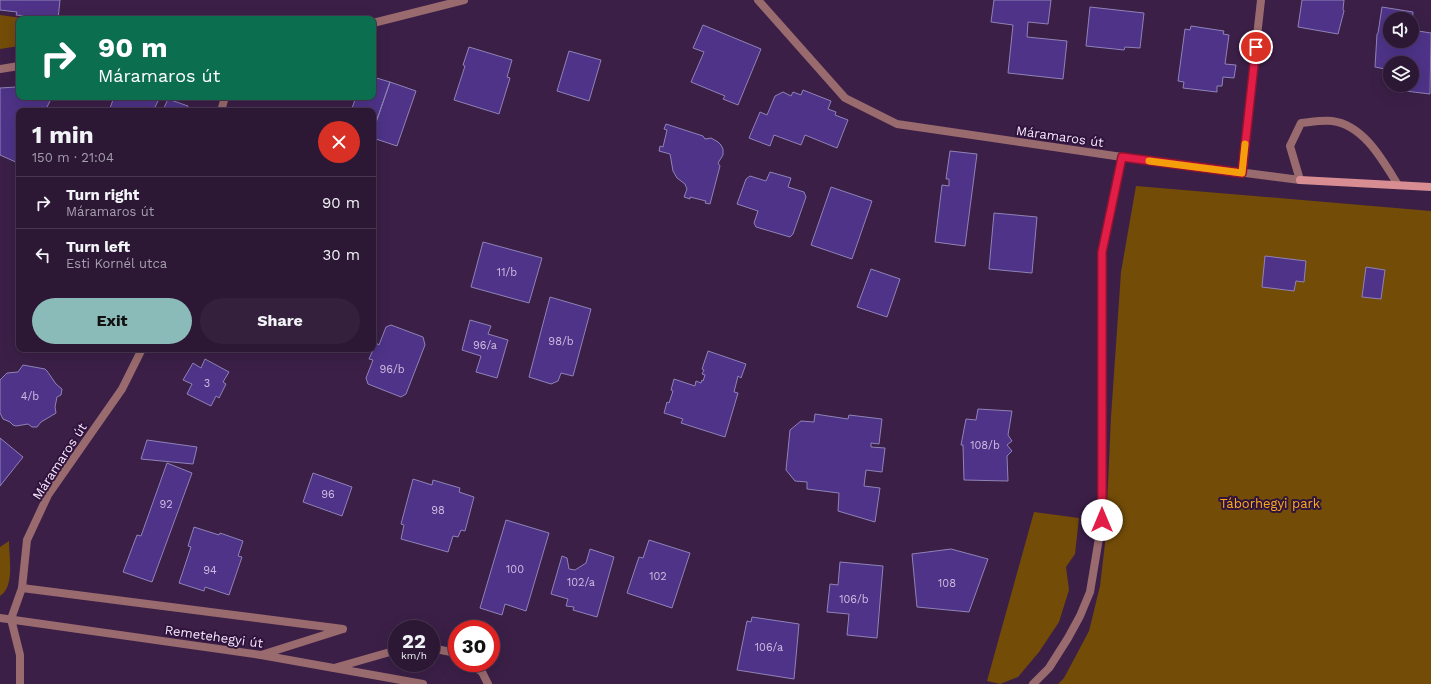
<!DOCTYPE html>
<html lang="en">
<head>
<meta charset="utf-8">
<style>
  :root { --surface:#2c1735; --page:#34203d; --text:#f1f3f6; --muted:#a69fad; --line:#483650; --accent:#8bbbb9 }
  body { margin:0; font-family:"Work Sans",sans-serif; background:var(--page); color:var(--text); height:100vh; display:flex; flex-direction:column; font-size:15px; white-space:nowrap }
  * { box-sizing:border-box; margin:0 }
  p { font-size:13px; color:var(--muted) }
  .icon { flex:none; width:22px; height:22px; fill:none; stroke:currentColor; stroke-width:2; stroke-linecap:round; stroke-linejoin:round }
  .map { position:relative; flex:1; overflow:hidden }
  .drawer { position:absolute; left:16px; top:108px; width:360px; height:244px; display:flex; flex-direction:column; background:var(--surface); border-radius:8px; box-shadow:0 4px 16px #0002,0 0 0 1px var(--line) }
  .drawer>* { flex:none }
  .hud { position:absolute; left:16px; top:16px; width:360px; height:84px; border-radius:8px; box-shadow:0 4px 16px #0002,0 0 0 1px var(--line); background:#0b6e4f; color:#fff; overflow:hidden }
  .buttons { position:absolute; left:1383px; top:12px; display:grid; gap:8px }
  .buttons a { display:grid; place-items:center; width:36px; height:36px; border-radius:50%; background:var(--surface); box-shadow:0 4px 16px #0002,0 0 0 1px var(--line); font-size:20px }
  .speed { position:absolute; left:388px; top:620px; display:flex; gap:8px; font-size:20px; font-weight:700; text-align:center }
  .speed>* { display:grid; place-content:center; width:52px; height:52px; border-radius:50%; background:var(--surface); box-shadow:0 4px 16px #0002,0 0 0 1px var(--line); line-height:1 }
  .speed small { font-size:10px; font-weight:400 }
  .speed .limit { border:6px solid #d22; background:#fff; color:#111 }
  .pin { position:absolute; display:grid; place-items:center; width:34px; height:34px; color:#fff; margin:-17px; border:2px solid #fff; border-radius:50%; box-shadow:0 1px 4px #0007 }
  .me { position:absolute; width:44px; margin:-22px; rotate:0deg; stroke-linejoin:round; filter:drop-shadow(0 0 3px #0008) }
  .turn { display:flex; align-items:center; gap:14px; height:84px; padding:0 16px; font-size:18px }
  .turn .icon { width:52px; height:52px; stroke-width:2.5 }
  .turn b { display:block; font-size:28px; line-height:34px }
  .round { display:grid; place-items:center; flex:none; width:42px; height:42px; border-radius:21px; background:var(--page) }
  .overview { display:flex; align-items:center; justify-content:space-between; height:68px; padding:0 16px }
  h1 { font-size:24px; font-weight:700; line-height:30px }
  .button { display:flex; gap:8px; margin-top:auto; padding:8px 16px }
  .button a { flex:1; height:46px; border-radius:24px; background:var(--accent); color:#111; font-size:16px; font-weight:700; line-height:46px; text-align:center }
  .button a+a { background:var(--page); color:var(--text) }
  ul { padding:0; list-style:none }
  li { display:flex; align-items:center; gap:12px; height:52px; padding:0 16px; border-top:1px solid var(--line) }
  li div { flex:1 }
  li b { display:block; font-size:15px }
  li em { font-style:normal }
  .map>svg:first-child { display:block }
</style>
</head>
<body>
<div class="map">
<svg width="1431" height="684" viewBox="0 0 1431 684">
  <rect width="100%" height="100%" fill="#3b1f47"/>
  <!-- green -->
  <path fill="#734c08" d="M 0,15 L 29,19 L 19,19 L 19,46 L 0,49 Z
    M 1136,186 L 1431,211 L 1431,684 L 1058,684 L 1064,678 L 1089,631 L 1100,586 L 1108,518 L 1107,506 L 1111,417 L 1121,272 Z
    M 1034,512 L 1079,518 L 1075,554 L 1066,567 L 1069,590 L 1059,622 L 1039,652 L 1018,677 L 1000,684 L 987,681 Z
    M 9,541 C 9,557 15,587 0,596 L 0,547 Z"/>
  <!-- building -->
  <path fill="#4e3388" stroke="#8f83b7" d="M 0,0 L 60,0 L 58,19 L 16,15 L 17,12 L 0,10 Z
    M 994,0 L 1051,0 L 1048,24 L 1028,22 L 1027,37 L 1067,41 L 1063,79 L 1008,73 L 1013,25 L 991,22 Z
    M 1302,0 L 1344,0 L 1343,9 L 1344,11 L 1338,34 L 1298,27 Z
    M 1090,7 L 1144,13 L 1140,48 L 1125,47 L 1124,50 L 1086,46 Z
    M 1382,7 L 1413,12 L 1412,25 L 1412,19 L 1390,19 L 1390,41 L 1412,41 L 1412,30 L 1431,33 L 1430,94 L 1397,90 L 1398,85 L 1412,85 L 1412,63 L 1390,63 L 1390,70 L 1375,67 L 1377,34 L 1378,33 Z
    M 703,25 L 761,49 L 738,105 L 723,99 L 725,96 L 691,82 L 704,52 L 693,48 Z
    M 1191,26 L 1224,31 L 1223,34 L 1229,35 L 1225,64 L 1236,65 L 1234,78 L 1223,77 L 1222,86 L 1217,86 L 1217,92 L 1183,88 L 1184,82 L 1178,81 L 1185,29 L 1190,30 Z
    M 469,47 L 512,60 L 507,77 L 510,78 L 499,114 L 454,100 L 465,66 L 463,65 Z
    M 569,51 L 601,60 L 589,101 L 557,91 Z
    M 373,77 L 390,82 L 373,131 L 373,111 L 351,111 L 356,97 L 373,97 Z
    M 390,82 L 416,91 L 397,146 L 373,138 L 373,131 Z
    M 16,87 L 19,88 L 19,97 L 52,97 L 46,109 L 42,107 L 41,111 L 19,111 L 19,160 L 18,163 L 0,155 L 0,88 Z
    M 803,90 L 831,101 L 828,109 L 836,112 L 835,115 L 848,120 L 837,148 L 805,135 L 801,145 L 774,135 L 770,146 L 749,138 L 760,112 L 767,115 L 775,96 L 783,92 L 791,96 L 793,92 L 801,95 Z
    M 114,97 L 148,97 L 158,101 L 155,107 L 163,110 L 168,99 L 188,106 L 186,111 L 109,111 Z
    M 666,124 L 703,136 L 705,139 L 711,138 L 718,142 L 721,145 L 723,149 L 723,155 L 718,163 L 720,166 L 710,204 L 705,203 L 706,201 L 690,197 L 690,199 L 684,197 L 687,189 L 685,184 L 677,178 L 673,171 L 670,154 L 659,151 L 660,146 L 663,147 L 667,130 L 664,129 Z
    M 950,151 L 977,154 L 965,246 L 935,242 L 942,185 L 949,186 L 949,179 L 946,179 Z
    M 770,172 L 791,178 L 788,187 L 804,192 L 806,197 L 793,234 L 790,237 L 756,227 L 754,223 L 758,211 L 737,204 L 746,179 L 750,176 L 766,181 Z
    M 831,187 L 872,201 L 852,259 L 811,245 Z
    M 994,213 L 1037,217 L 1032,273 L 989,269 Z
    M 483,242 L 542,258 L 529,303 L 471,287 Z
    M 1265,256 L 1306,261 L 1304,282 L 1296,281 L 1294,291 L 1262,287 Z
    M 1366,267 L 1385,270 L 1381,299 L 1362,297 Z
    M 871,269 L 900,279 L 887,317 L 857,307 Z
    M 550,297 L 591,309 L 573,376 L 561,373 L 558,381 L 551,384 L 529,377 Z
    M 470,320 L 491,326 L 488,334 L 508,340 L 497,378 L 476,372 L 481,356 L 462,350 Z
    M 391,325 L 423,337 L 425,345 L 406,394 L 401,397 L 368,384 L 366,378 L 373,360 L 369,359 L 376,343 L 379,345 L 386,327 Z
    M 708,351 L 746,364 L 741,378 L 738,376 L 734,392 L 738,393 L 725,437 L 681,423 L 683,419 L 664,413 L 667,402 L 669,403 L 673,391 L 671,390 L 674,379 L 695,386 L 696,381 L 701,383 L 702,380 L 703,381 L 705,375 L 702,374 L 704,370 L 702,369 Z
    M 205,359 L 229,372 L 223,382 L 226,384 L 219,398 L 216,396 L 211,406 L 187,394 L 192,384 L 183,380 L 193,363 L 201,368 Z
    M 23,365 L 45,369 L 47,371 L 56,384 L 62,389 L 61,395 L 57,397 L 55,407 L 56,413 L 41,422 L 37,427 L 32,427 L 28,424 L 16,426 L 13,425 L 10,422 L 3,419 L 0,413 L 0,380 L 7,373 L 18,372 Z
    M 978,409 L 1012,411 L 1008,435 L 1012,441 L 1007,445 L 1012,451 L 1007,456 L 1008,481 L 964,480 L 963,445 L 961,445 L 966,419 L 976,420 Z
    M 815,414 L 848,419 L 849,415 L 882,419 L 879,444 L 871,443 L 871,447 L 885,448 L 882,472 L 866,470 L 864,486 L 880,488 L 875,522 L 838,511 L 839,493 L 807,489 L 807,482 L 795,481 L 786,470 L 790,430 L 801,421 L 814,422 Z
    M 0,438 L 23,457 L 0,486 Z
    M 147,440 L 197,447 L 193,464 L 141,459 Z
    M 167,463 L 192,473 L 152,582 L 123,572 L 137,535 L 141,536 Z
    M 313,473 L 352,487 L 342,516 L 303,502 Z
    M 413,479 L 432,485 L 433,480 L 460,488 L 459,492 L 474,497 L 465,531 L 461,530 L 458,537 L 453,536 L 448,552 L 401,539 L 404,525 L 401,524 Z
    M 506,520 L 549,533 L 526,611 L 505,604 L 502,615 L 480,608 Z
    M 194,527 L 219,535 L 220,533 L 243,541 L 238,556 L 242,557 L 229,595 L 205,587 L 204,591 L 179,583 L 191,547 L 188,546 Z
    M 649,540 L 690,553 L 672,608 L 627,593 L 639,557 L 643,558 Z
    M 590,549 L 614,557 L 597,617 L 573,610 L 574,607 L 566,606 L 568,599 L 551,594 L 562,556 L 567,558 L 569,569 L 575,570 L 586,563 Z
    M 951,549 L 988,559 L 969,612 L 917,607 L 912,554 Z
    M 840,562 L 883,566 L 877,638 L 847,635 L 849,614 L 827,612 L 830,584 L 838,585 Z
    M 752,617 L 799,624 L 794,679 L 737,670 L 747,621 L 751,622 Z"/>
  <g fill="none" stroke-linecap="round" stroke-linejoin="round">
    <!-- lane -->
    <path stroke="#9a6b6e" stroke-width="8" d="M 1300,180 L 1290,146 L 1301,123 C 1311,122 1323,120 1332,121 C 1364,125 1383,161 1398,185
      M 22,588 L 343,629
      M 431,648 L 451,652 L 457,656
      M 261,655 L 340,630
      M 468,663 L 482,672 L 488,684
      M 334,668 L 397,650"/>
    <!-- street -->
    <path stroke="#9a6b6e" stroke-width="8" d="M 758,0 L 845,98 L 897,124 L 1122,157 L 1300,180
      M 373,23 L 464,0
      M 0,69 L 19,66
      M 221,111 L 225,97
      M 1242,173 L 1261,0
      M 0,618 L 261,655 L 423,684
      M 20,684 L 20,655 L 11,619 L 22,588 L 27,540 L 48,495 L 122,389 L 142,349
      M 1033,684 L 1049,668 L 1068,638 L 1080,616 L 1090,592 L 1102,520 L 1102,251 L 1122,157"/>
    <!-- secondary -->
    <path stroke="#d88d93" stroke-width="8" d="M 1300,180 L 1431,187"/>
  </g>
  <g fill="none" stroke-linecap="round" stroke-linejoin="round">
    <defs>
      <path id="route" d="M 1102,520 L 1102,252 L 1122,157 L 1242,173 L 1256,47"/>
    </defs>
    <!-- route casing -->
    <use href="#route" stroke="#92132f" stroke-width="10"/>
    <!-- route -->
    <use href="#route" stroke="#e11d48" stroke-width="7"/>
    <!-- slow -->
    <path stroke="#f59e0b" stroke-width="7" d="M 1149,161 L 1242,173 L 1245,144"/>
  </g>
  <g text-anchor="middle" stroke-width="4" stroke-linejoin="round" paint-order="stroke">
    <!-- number labels -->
    <g font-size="11" fill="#cdbce0">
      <text x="507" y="276">11/b</text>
      <text x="561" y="345">98/b</text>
      <text x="485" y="349">96/a</text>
      <text x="392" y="373">96/b</text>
      <text x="207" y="387">3</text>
      <text x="30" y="400">4/b</text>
      <text x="985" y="449">108/b</text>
      <text x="328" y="498">96</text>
      <text x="166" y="508">92</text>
      <text x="438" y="514">98</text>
      <text x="515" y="573">100</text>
      <text x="210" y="574">94</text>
      <text x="658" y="580">102</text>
      <text x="581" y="586">102/a</text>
      <text x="947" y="587">108</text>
      <text x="854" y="603">106/b</text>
      <text x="769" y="651">106/a</text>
    </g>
    <!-- street labels -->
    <g font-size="13" fill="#f7e9fe" stroke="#30143d">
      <text transform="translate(1060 136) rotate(8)" y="5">Máramaros út</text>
      <text transform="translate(59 461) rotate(-57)" y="5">Máramaros út</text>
      <text transform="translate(214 636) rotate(8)" y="5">Remetehegyi út</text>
    </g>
    <!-- park labels -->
    <g font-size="13" fill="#fbab1a" stroke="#30143d">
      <text x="1270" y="508">Táborhegyi park</text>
    </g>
  </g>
</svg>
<div class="buttons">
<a><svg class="icon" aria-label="sound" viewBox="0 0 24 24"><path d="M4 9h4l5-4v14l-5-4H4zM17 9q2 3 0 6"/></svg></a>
<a><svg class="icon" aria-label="layers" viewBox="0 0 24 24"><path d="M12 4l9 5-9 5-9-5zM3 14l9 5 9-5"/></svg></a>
</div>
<div class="speed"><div>22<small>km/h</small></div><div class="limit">30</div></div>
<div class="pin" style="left:1256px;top:47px;background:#d93025"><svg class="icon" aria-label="arrive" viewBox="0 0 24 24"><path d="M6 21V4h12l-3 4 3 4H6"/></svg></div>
<svg class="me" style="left:1102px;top:520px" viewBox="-20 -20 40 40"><circle r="19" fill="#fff"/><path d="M0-13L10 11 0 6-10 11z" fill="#e11d48"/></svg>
<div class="hud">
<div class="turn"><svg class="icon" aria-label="right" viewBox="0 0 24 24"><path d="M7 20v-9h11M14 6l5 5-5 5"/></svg><div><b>90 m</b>Máramaros út</div></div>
</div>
<section class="drawer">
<div class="overview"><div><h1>1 min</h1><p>150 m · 21:04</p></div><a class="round" style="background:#d93025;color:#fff"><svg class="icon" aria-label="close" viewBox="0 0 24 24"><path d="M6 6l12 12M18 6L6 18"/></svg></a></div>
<ul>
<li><svg class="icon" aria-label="right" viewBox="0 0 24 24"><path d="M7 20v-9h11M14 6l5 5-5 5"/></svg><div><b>Turn right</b><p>Máramaros út</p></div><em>90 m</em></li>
<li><svg class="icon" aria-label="left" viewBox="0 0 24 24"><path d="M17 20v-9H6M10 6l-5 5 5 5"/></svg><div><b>Turn left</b><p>Esti Kornél utca</p></div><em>30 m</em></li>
</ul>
<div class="button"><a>Exit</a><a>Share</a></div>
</section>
</div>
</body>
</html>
